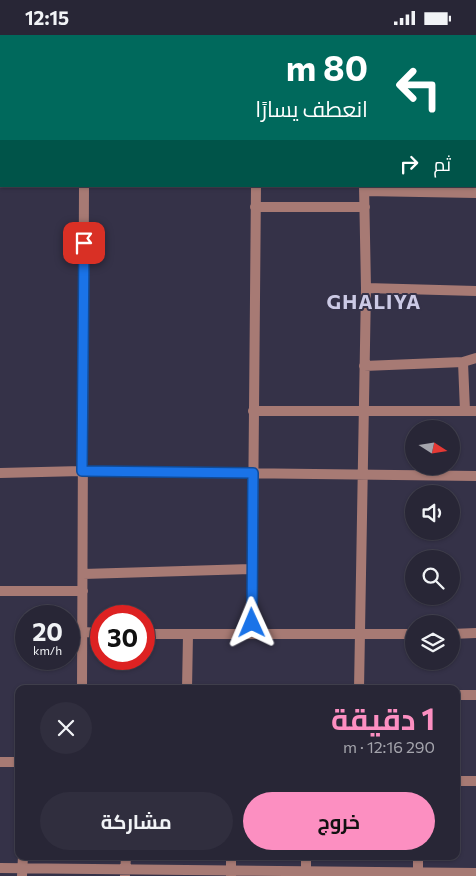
<!DOCTYPE html>
<html lang="ar">
<head>
<meta charset="utf-8">
<style>
  :root { --surface:#282636; --page:#302e3e; --text:#f1f3f6; --muted:#a5a5ad; --line:#444351; --accent:#fc8fc1 }
  body { margin:0; font-family:Commissioner,Cairo,sans-serif; background:var(--page); color:var(--text); direction:rtl; height:100vh; display:flex; flex-direction:column; font-size:19px; white-space:nowrap }
  * { box-sizing:border-box; margin:0 }
  p { font-size:16px; color:var(--muted) }
  .icon { flex:none; width:28px; height:28px; fill:none; stroke:currentColor; stroke-width:2; stroke-linecap:round; stroke-linejoin:round }
  .map { position:relative; flex:1; overflow:hidden; direction:ltr }
  .side { position:absolute; left:15px; top:650px; width:445px; height:175px; display:flex; flex-direction:column; background:var(--surface); border-radius:10px; box-shadow:0 1px 4px #0004,0 0 0 1px var(--line); direction:rtl }
  .side>* { flex:none }
  .guide { position:absolute; left:0px; top:0px; width:476px; height:152px; box-shadow:0 1px 4px #0004,0 0 0 1px var(--line); direction:rtl; background:#00695c; color:#fff; overflow:hidden }
  .needle { width:32px; rotate:102deg }
  .tools { position:absolute; left:405px; top:385px; display:grid; gap:10px }
  .tools a { display:grid; place-items:center; width:55px; height:55px; border-radius:50%; background:var(--surface); box-shadow:0 1px 4px #0004,0 0 0 1px var(--line); font-size:25px }
  .speed { position:absolute; left:15px; top:570px; display:flex; gap:10px; font-size:25px; font-weight:700; text-align:center }
  .speed>* { display:grid; place-content:center; width:65px; height:65px; border-radius:50%; background:var(--surface); box-shadow:0 1px 4px #0004,0 0 0 1px var(--line); line-height:1 }
  .speed small { font-size:12px; font-weight:400 }
  .speed .limit { border:8px solid #d22; background:#fff; color:#111 }
  .pin { position:absolute; display:grid; place-items:center; width:42px; height:42px; color:#fff; margin:-21px; border-radius:10px; box-shadow:0 2px 8px #0006 }
  .me { position:absolute; width:55px; margin:-28px; rotate:359deg; stroke-linejoin:round; filter:drop-shadow(0 0 4px #0008) }
  .turn { display:flex; align-items:center; gap:18px; height:105px; padding:0 25px; font-size:22px }
  .turn .icon { width:65px; height:65px; stroke-width:2.5 }
  .turn b { display:block; font-size:35px; line-height:42px }
  .then { display:flex; align-items:center; height:48px; padding:0 25px; background:#0003; gap:10px; font-size:19px }
  .round { display:grid; place-items:center; flex:none; width:52px; height:52px; border-radius:26px; background:var(--page) }
  .overview { display:flex; align-items:center; justify-content:space-between; height:85px; padding:0 25px }
  h1 { font-size:30px; font-weight:700; line-height:38px; color:var(--accent) }
  .button { display:flex; gap:10px; margin-top:auto; padding:10px 25px }
  .button a { flex:1; height:58px; border-radius:30px; background:var(--accent); color:#111; font-size:20px; font-weight:700; line-height:58px; text-align:center }
  .button a+a { background:var(--page); color:var(--text) }
  .status { display:flex; justify-content:space-between; align-items:center; height:35px; padding:0 25px; background:var(--surface); direction:ltr }
  .status svg { height:14px; fill:currentColor }
  .map>svg:first-child { display:block }
</style>
</head>
<body>
<div class="status"><b>12:15</b><svg viewBox="0 0 49 12"><path d="M0 12V9h3v3zM5 12V6h3v6zM10 12V3h3v9zM15 12V0h3v12zM26 1h20v11H26zM47 4h2v5h-2z"/></svg></div>
<div class="map">
<svg width="476" height="841" viewBox="0 0 476 841">
  <rect width="100%" height="100%" fill="#353248"/>
  <g fill="none" stroke-linecap="round" stroke-linejoin="round">
    <!-- street -->
    <path stroke="#a77a74" stroke-width="10" d="M 83,1 L 83,0
      M 224,1 L 224,0
      M 362,1 L 362,0
      M 0,74 L 1,74
      M 475,78 L 476,78
      M 364,156 L 476,158
      M 255,172 L 365,172
      M 366,253 L 476,256
      M 463,327 L 465,376
      M 364,331 L 463,327 L 476,323
      M 253,376 L 476,376
      M 0,438 L 82,436 L 476,441
      M 83,539 L 251,534
      M 0,556 L 83,556
      M 83,597 L 101,598
      M 252,598 L 256,151
      M 144,599 L 414,599
      M 451,599 L 476,598
      M 82,654 L 84,151
      M 187,654 L 188,600
      M 359,654 L 366,253 L 364,151
      M 456,660 L 476,660
      M 0,727 L 19,727
      M 456,746 L 476,746
      M 0,833 L 476,838
      M 125,840 L 126,821
      M 22,841 L 23,821
      M 231,841 L 231,821
      M 306,841 L 306,821
      M 418,841 L 418,821"/>
  </g>
  <g fill="none" stroke-linecap="round" stroke-linejoin="round">
    <defs>
      <path id="route" d="M 84,208 L 82,436 L 253,438 L 252,588"/>
    </defs>
    <!-- route casing -->
    <use href="#route" stroke="#114b97" stroke-width="12"/>
    <!-- route -->
    <use href="#route" stroke="#1a73e8" stroke-width="9"/>
  </g>
  <g text-anchor="middle" stroke-width="4" stroke-linejoin="round" paint-order="stroke">
    <!-- district labels -->
    <g font-size="20" font-weight="bold" letter-spacing="1" fill="#cccae5" stroke="#353248">
      <text x="374" y="274">GHALIYA</text>
    </g>
  </g>
</svg>
<div class="tools">
<a><svg class="needle" viewBox="-14 -14 28 28"><path d="M0-13l5 13h-10z" fill="#e53935"/><path d="M0 13l5-13h-10z" fill="#a5a5ad"/></svg></a>
<a><svg class="icon" aria-label="sound" viewBox="0 0 24 24"><path d="M4 9h4l5-4v14l-5-4H4zM17 9q2 3 0 6"/></svg></a>
<a><svg class="icon" aria-label="search" viewBox="0 0 24 24"><circle cx="10" cy="10" r="6"/><path d="M15 15l6 6"/></svg></a>
<a><svg class="icon" aria-label="layers" viewBox="0 0 24 24"><path d="M12 4l9 5-9 5-9-5zM3 14l9 5 9-5"/></svg></a>
</div>
<div class="speed"><div>20<small>km/h</small></div><div class="limit">30</div></div>
<div class="pin" style="left:84px;top:208px;background:#d93025"><svg class="icon" aria-label="arrive" viewBox="0 0 24 24"><path d="M6 21V4h12l-3 4 3 4H6"/></svg></div>
<svg class="me" style="left:252px;top:588px" viewBox="-20 -20 40 40"><path d="M0-17L14 15 0 8-14 15z" fill="#1a73e8" stroke="#fff" stroke-width="4"/></svg>
<div class="guide">
<div class="turn"><svg class="icon" aria-label="left" viewBox="0 0 24 24"><path d="M17 20v-9H6M10 6l-5 5 5 5"/></svg><div><b>80 m</b>انعطف يسارًا</div></div>
<div class="then">ثم<svg class="icon" aria-label="right" viewBox="0 0 24 24"><path d="M7 20v-9h11M14 6l5 5-5 5"/></svg></div>
</div>
<section class="side">
<div class="overview"><div><h1>1 دقيقة</h1><p>290 m · 12:16</p></div><a class="round"><svg class="icon" aria-label="close" viewBox="0 0 24 24"><path d="M6 6l12 12M18 6L6 18"/></svg></a></div>
<div class="button"><a>خروج</a><a>مشاركة</a></div>
</section>
</div>
</body>
</html>
